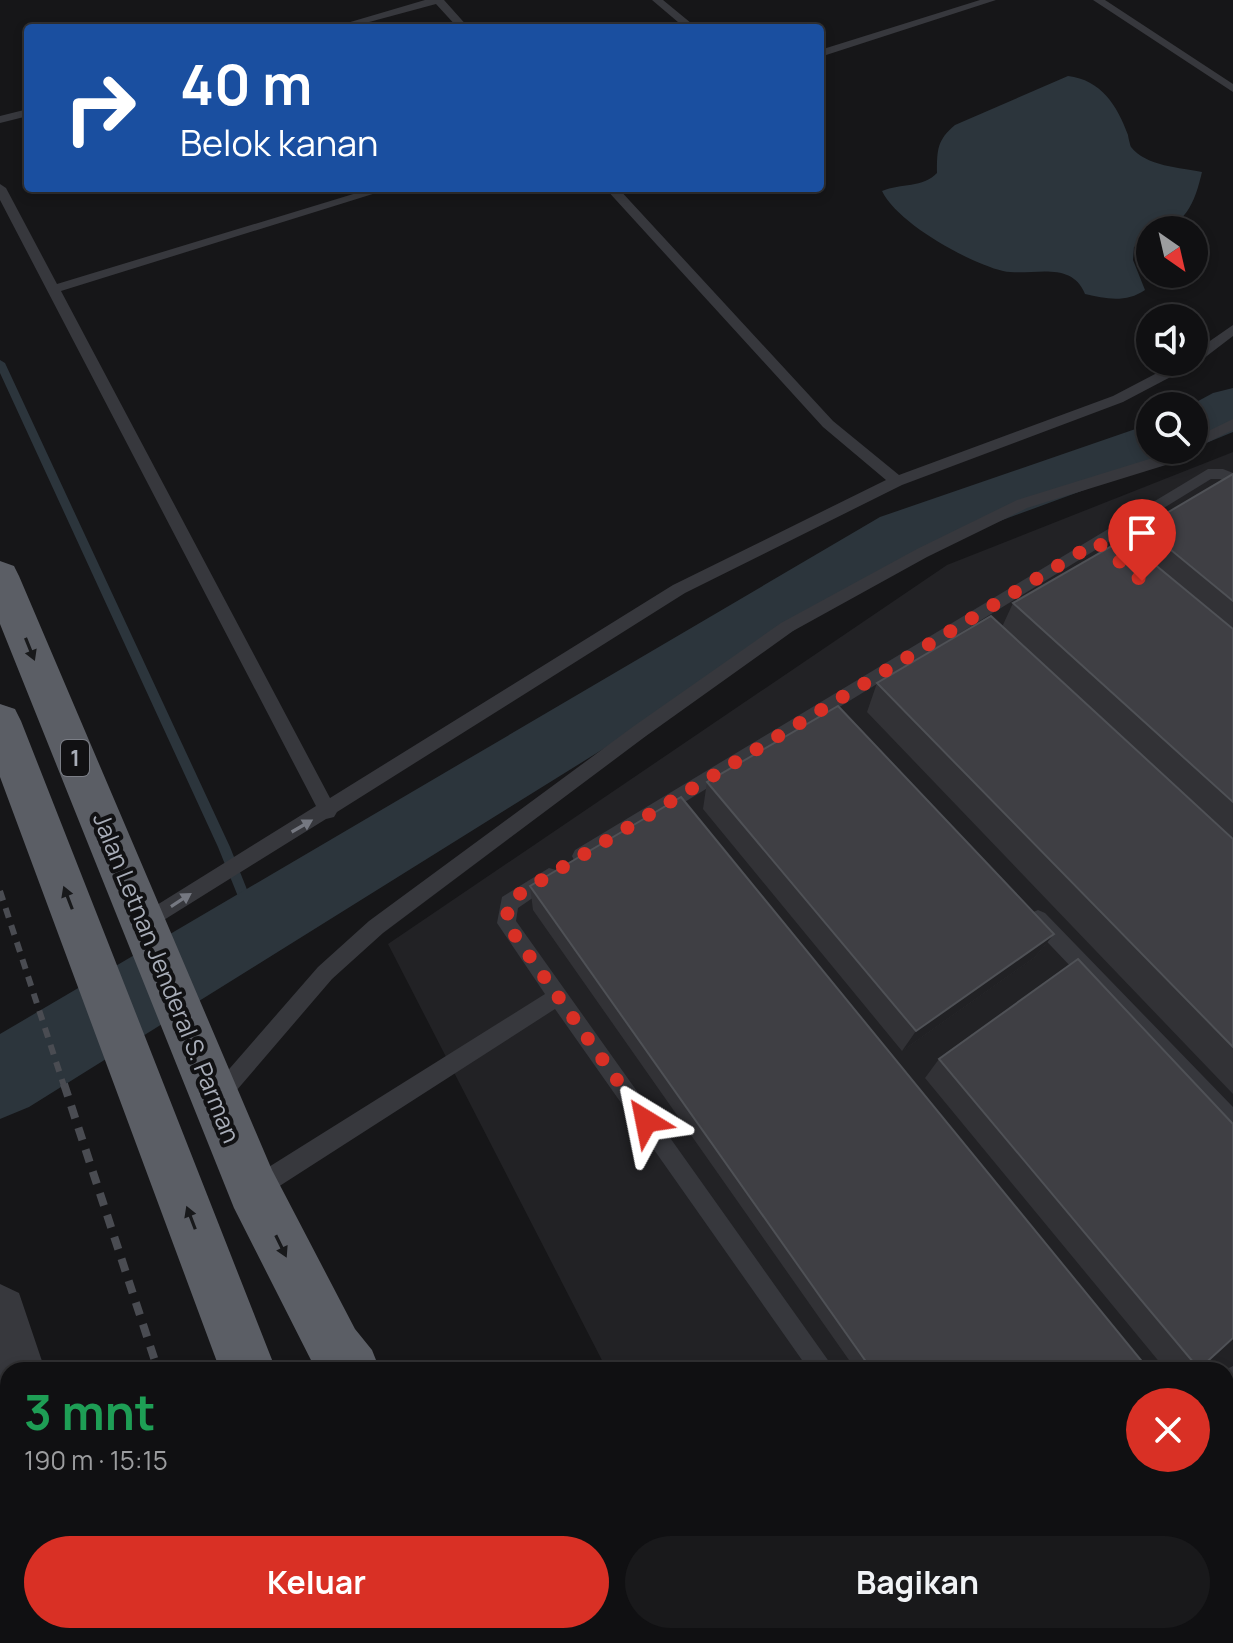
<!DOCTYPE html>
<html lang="id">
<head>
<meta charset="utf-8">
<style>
  :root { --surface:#101012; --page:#19191b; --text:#f1f3f6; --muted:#9c9d9f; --line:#303032; --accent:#d93025 }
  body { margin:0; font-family:Manrope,sans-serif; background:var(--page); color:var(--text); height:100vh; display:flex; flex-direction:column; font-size:30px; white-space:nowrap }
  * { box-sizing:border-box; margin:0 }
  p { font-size:26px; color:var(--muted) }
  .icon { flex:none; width:44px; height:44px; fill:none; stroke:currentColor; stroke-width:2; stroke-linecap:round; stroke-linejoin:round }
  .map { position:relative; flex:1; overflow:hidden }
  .side { position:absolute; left:0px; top:1362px; width:1234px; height:282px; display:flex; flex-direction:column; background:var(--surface); border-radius:24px 24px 0 0; box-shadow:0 4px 12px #0003,0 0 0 2px var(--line) }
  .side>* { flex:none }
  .banner { position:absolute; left:24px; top:24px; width:800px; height:168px; border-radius:8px; box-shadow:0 4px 12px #0003,0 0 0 2px var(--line); background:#1a4fa0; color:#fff; overflow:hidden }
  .needle { width:52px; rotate:146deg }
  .tools { position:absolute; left:1136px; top:216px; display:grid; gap:16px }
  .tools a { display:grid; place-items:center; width:72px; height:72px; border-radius:50%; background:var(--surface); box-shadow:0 4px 12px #0003,0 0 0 2px var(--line); font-size:40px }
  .pin { position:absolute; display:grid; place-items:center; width:68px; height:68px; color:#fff; margin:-82px -34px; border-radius:50% 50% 50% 0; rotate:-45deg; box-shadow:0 0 8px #0007 }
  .pin .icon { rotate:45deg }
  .me { position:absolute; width:88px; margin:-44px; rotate:325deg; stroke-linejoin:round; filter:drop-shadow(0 0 6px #0008) }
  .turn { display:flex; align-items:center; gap:28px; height:168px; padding:0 24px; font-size:36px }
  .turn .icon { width:104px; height:104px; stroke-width:2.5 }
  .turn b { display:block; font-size:56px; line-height:68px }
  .round { display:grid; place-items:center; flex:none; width:84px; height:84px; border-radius:42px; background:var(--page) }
  .overview { display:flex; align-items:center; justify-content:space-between; height:136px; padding:0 24px }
  h1 { font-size:48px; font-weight:700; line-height:60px; color:#1e9e55 }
  .cta { display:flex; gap:16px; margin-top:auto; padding:16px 24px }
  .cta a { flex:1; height:92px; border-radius:48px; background:var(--accent); color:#fff; font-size:32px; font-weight:700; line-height:92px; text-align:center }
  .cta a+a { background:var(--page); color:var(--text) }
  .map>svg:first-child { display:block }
</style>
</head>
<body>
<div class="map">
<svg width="1233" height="1643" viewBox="0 0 1233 1643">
  <rect width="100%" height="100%" fill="#161618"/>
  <!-- built -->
  <path fill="#222225" d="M 1233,452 L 1233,1643 L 935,1643 L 926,1636 L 1226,1636 L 1226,1370 L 607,1370 L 388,944 L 947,565 Z"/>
  <!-- water -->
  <path fill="#2c353c" d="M 1068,76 C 1101,80 1117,105 1128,135 C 1128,136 1130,145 1131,147 C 1145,166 1182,168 1202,172 C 1195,202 1185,230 1150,230 L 1150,237 L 1134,247 L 1133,260 L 1145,290 C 1126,303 1106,299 1085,294 C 1071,259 1031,277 1003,271 C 969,263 897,223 882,191 C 901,183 923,188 937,173 C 937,150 937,140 955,125 Z"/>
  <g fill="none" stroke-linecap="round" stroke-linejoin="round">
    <!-- stream -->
    <path fill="#2c353c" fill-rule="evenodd" d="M 0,360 L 5,363 L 230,847 L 262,927 L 260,931 L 256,933 L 252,931 L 218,847 L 0,373 Z"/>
    <!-- river -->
    <path fill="#2c353c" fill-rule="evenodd" d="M 1233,388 L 1233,432 L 1194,448 L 1194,406 L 1189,406 L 1213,393 Z
      M 1150,424 L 1150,450 L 1175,450 L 1171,458 L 924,549 L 29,1107 L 0,1119 L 0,1034 L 880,517 Z"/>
    <!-- service -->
    <path fill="#37383d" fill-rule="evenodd" d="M 425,0 L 444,0 L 469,28 L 458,28 L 436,4 L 347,28 L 330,28 Z
      M 652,0 L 663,0 L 697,28 L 685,28 Z
      M 980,0 L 996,0 L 820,57 L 820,50 Z
      M 1093,0 L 1105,0 L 1233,84 L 1233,92 Z
      M 28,109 L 28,116 L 0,123 L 0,116 Z
      M 0,184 L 6,188 L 57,284 L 373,188 L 392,188 L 61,291 L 330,798 L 673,585 L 886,480 L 823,427 L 605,188 L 618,188 L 833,421 L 899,475 L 1113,396 L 1178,362 L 1194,362 L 1194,352 L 1233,325 L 1233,336 L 1199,362 L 1123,402 L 902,485 L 685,593 L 337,812 L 334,817 L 326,819 L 143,933 L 136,930 L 134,924 L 136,918 L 316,806 L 0,200 Z
      M 1233,419 L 1233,430 L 1194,449 L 1194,438 Z
      M 1170,450 L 1189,450 L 1169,464 L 1027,508 L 927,557 L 793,631 L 646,736 L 383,933 L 332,979 L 224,1105 L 217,1108 L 210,1105 L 207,1098 L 210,1091 L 318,967 L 369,921 L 634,726 L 781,623 L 917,549 L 1017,500 L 1159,456 Z
      M 1208,469 L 1223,469 L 1233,473 L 1233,485 L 1220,479 L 1211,479 L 587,862 L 581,864 L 575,862 L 572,856 L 575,850 Z
      M 549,868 L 556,870 L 558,876 L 556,882 L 518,908 L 516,921 L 835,1370 L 809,1370 L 555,1009 L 264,1196 L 256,1199 L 248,1196 L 245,1188 L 248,1180 L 545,994 L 497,923 L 502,897 Z
      M 1038,910 L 1045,913 L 1233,1107 L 1233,1132 L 1226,1129 L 1031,925 L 1029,919 L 1031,913 Z
      M 1233,1366 L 1233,1394 L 1226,1397 L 1225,1370 Z
      M 944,1636 L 972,1636 L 969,1643 L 941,1643 Z"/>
    <!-- tertiary -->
    <path fill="#37383d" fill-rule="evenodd" d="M 0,1284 L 19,1293 L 45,1370 L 8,1370 L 8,1394 L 0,1391 Z
      M 64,1636 L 126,1636 L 128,1643 L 66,1643 Z"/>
    <!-- trunk -->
    <path fill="#5b5e65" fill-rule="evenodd" d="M 0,561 L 14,566 L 19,576 L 272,1170 L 355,1329 L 372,1350 L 380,1370 L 316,1370 L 234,1208 L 0,624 Z
      M 0,704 L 15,709 L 21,721 L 276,1370 L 220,1370 L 0,777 Z
      M 317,1636 L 379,1636 L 381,1643 L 319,1643 Z
      M 556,1636 L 622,1636 L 625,1643 L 559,1643 Z"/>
    <!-- rail-far1 -->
    <path stroke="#4a4c52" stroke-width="6" stroke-dasharray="10 8" stroke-linecap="butt" d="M 0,891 L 64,1086"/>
    <!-- rail -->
    <path stroke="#4a4c52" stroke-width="8" stroke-dasharray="13 10" stroke-linecap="butt" d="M 64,1084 L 158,1370
      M 244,1636 L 247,1643"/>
  </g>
  <!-- wall -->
  <path fill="#323236" d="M 1233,474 L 1233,1094 L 867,712 L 877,683 L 1002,627 L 1013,603 L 1133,546 L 1143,527 Z
    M 707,782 L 1054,934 L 1035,957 L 902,1051 L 703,809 Z
    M 530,886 L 1149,1370 L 856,1370 L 533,910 Z
    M 939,1059 L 1199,1369 L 1166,1370 L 925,1078 Z"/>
  <!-- shaded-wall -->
  <path fill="#212124" d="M 1054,934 L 1035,957 L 902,1051 L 916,1031 Z"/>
  <!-- building -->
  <path fill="#3f3f44" stroke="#4f5156" stroke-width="2" d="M 1233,474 L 1233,601 L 1143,527 Z
    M 1124,539 L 1233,629 L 1233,802 L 1013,603 Z
    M 991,616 L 1233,839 L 1233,1047 L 877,683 Z
    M 838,706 L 1054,934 L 916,1031 L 707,782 Z
    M 681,797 L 1149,1370 L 872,1370 L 530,886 Z
    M 1078,959 L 1233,1124 L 1233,1338 L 1199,1369 L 939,1059 Z"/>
  <!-- one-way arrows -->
  <defs><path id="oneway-solid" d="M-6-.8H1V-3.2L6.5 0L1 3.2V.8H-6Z" transform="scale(2)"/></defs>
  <g fill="#18191b">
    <use href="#oneway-solid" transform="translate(30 649) rotate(68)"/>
    <use href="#oneway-solid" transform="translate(68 898) rotate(-111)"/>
    <use href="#oneway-solid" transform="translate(191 1218) rotate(-111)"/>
    <use href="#oneway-solid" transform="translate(281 1246) rotate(64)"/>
  </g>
  <g fill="#757881">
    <use href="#oneway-solid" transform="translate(302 826) rotate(-30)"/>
    <use href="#oneway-solid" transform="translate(181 900) rotate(-33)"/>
  </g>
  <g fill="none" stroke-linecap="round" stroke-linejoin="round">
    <!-- route -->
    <path stroke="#d93025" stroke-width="14" stroke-dasharray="0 25.2" d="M 646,1121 L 506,923 L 509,903 L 522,892 L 1097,542 L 1142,581"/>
  </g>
  <g text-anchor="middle" stroke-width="8" stroke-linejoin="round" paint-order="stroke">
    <!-- shield labels -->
    <rect fill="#111113" stroke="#7b7e86" stroke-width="2" x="61" y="740" width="28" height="36" rx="6"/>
    <g font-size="22" font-weight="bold" fill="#a8adb8">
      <text x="75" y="766">1</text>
    </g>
    <!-- street labels -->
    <g font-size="24" fill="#a8adb8" stroke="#111113">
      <text transform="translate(166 978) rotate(68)" y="8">Jalan Letnan Jenderal S. Parman</text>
    </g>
  </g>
</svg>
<div class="tools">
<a><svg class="needle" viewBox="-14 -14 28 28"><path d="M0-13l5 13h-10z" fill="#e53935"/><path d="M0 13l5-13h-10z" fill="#9c9d9f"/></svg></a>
<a><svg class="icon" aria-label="sound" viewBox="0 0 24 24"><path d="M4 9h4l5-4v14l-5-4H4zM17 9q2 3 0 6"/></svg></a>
<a><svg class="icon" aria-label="search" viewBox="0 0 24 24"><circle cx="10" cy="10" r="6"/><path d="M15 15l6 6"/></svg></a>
</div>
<div class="pin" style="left:1142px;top:581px;background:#d93025"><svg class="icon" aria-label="arrive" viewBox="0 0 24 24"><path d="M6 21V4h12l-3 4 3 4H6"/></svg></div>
<svg class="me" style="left:646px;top:1121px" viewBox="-20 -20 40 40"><path d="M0-17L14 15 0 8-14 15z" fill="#d93025" stroke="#fff" stroke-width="4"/></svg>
<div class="banner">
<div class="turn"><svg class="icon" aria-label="right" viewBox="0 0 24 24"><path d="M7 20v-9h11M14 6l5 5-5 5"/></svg><div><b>40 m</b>Belok kanan</div></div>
</div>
<section class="side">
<div class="overview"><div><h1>3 mnt</h1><p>190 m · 15:15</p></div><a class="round" style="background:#d93025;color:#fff"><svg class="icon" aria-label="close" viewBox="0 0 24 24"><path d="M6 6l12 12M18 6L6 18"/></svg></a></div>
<div class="cta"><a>Keluar</a><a>Bagikan</a></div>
</section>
</div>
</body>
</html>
